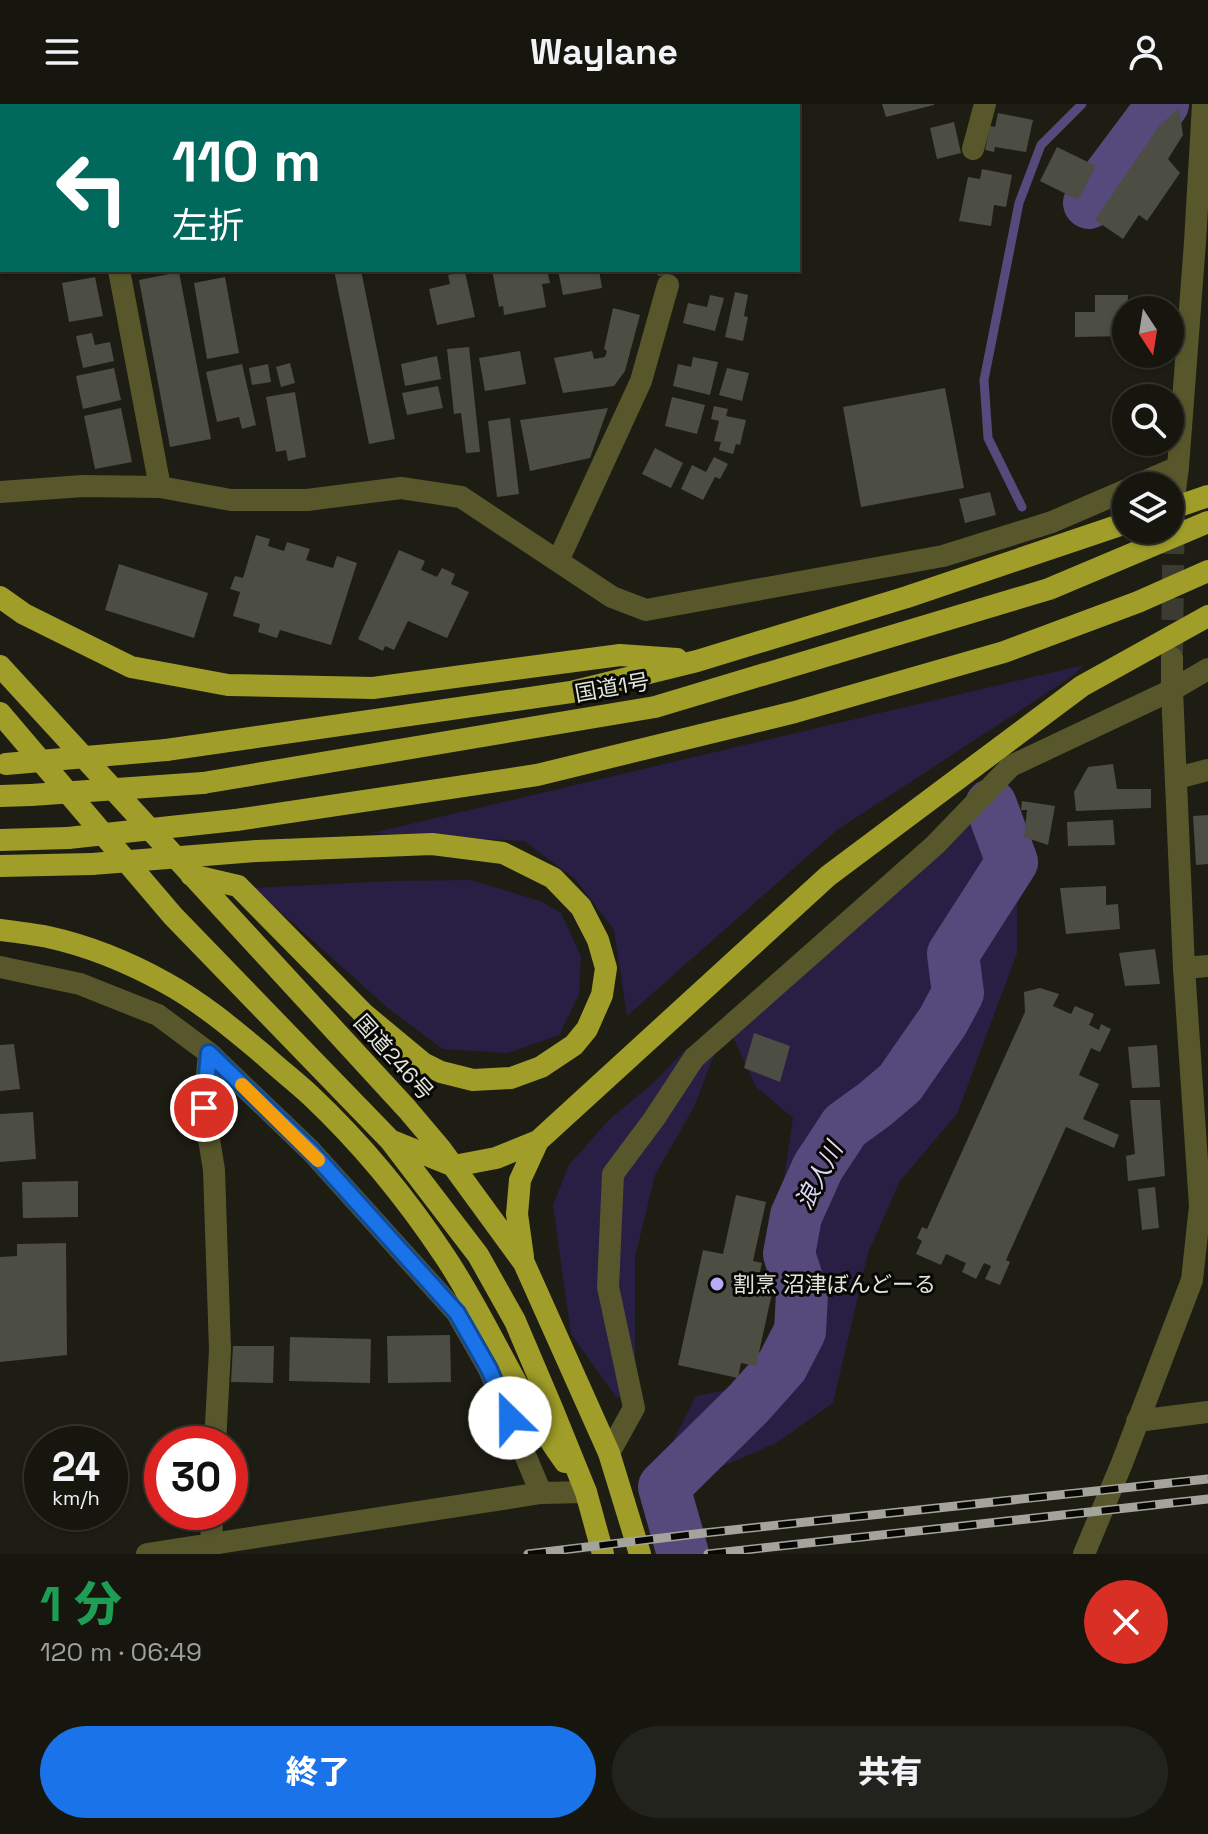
<!DOCTYPE html>
<html lang="ja">
<head>
<meta charset="utf-8">
<style>
  :root { --surface:#16160f; --page:#23231d; --text:#f1f3f6; --muted:#9e9f9e; --line:#35352f; --accent:#1a73e8 }
  body { margin:0; font-family:"Space Grotesk","Noto Sans JP",sans-serif; background:var(--page); color:var(--text); height:100vh; display:flex; flex-direction:column; font-size:30px; white-space:nowrap }
  * { box-sizing:border-box; margin:0 }
  p { font-size:26px; color:var(--muted) }
  .icon { flex:none; width:44px; height:44px; fill:none; stroke:currentColor; stroke-width:2; stroke-linecap:round; stroke-linejoin:round }
  .map { position:relative; height:1450px; overflow:hidden }
  .drawer { display:flex; flex-direction:column; background:var(--surface); flex:1 }
  .drawer>* { flex:none }
  .hud { position:absolute; left:0px; top:0px; width:800px; height:168px; box-shadow:0 2px 6px #0004,0 0 0 2px var(--line); background:#00695c; color:#fff; overflow:hidden }
  .needle { width:52px; rotate:168deg }
  .fabs { position:absolute; left:1112px; top:192px; display:grid; gap:16px }
  .fabs a { display:grid; place-items:center; width:72px; height:72px; border-radius:50%; background:var(--surface); box-shadow:0 2px 6px #0004,0 0 0 2px var(--line); font-size:40px }
  .speed { position:absolute; left:24px; top:1322px; display:flex; gap:16px; font-size:40px; font-weight:700; text-align:center }
  .speed>* { display:grid; place-content:center; width:104px; height:104px; border-radius:50%; background:var(--surface); box-shadow:0 2px 6px #0004,0 0 0 2px var(--line); line-height:1 }
  .speed small { font-size:20px; font-weight:400 }
  .speed .limit { border:12px solid #d22; background:#fff; color:#111 }
  .pin { position:absolute; display:grid; place-items:center; width:68px; height:68px; color:#fff; margin:-34px; border:4px solid #fff; border-radius:50%; box-shadow:0 2px 8px #0007 }
  .me { position:absolute; width:88px; margin:-44px; rotate:337deg; stroke-linejoin:round; filter:drop-shadow(0 0 6px #0008) }
  .turn { display:flex; align-items:center; gap:28px; height:168px; padding:0 40px; font-size:36px }
  .turn .icon { width:104px; height:104px; stroke-width:2.5 }
  .turn b { display:block; font-size:56px; line-height:68px }
  .round { display:grid; place-items:center; flex:none; width:84px; height:84px; border-radius:42px; background:var(--page) }
  .summary { display:flex; align-items:center; justify-content:space-between; height:136px; padding:0 40px }
  h1 { font-size:48px; font-weight:800; line-height:60px; color:#1e9e55 }
  .cta { display:flex; gap:16px; margin-top:auto; padding:16px 40px }
  .cta a { flex:1; height:92px; border-radius:48px; background:var(--accent); color:#fff; font-size:32px; font-weight:800; line-height:92px; text-align:center }
  .cta a+a { background:var(--page); color:var(--text) }
  header { display:flex; justify-content:space-between; align-items:center; height:104px; padding:0 40px; background:var(--surface); font-size:36px; font-weight:800 }
  .map>svg:first-child { display:block }
</style>
</head>
<body>
<header><svg class="icon" aria-label="menu" viewBox="0 0 24 24"><path d="M4 6h16M4 12h16M4 18h16"/></svg>Waylane<svg class="icon" aria-label="person" viewBox="0 0 24 24"><circle cx="12" cy="8" r="4"/><path d="M4 21q1-7 8-7t8 7"/></svg></header>
<div class="map">
<svg width="1208" height="1450" viewBox="0 0 1208 1450">
  <rect width="100%" height="100%" fill="#1d1d14"/>
  <!-- green -->
  <path fill="#291f44" d="M 1084,561 L 1071,573 L 837,726 L 627,912 L 614,826 L 575,775 L 524,737 L 372,729 Z
    M 979,713 L 1017,770 L 1017,849 L 957,1010 L 900,1077 L 868,1149 L 833,1299 L 776,1339 L 684,1379 L 662,1378 L 666,1351 L 696,1292 L 741,1283 L 772,1247 L 793,1164 L 768,1142 L 779,1108 L 793,1014 L 756,983 L 731,928 Z
    M 471,776 L 540,797 L 561,809 L 581,852 L 579,891 L 559,931 L 508,949 L 443,945 L 389,905 L 254,784 L 394,777 Z
    M 718,940 L 694,1003 L 655,1071 L 635,1153 L 635,1262 L 641,1288 L 617,1294 L 571,1230 L 553,1101 L 569,1061 L 609,1016 L 654,978 L 688,943 Z"/>
  <g fill="none" stroke-linecap="round" stroke-linejoin="round">
    <!-- stream -->
    <path stroke="#56497c" stroke-width="9" d="M 1022,403 L 988,334 L 984,276 L 1019,99 L 1041,41 L 1082,0"/>
    <!-- river -->
    <path stroke="#56497c" stroke-width="52" d="M 1089,99 L 1163,0
      M 683,1450 L 664,1383 L 748,1300 L 782,1262 L 800,1227 L 802,1190 L 789,1150 L 796,1112 L 818,1063 L 845,1022 L 874,1001 L 900,979 L 943,917 L 958,889 L 953,850 L 1012,758 L 991,701"/>
  </g>
  <!-- building -->
  <path fill="#4c4d43" d="M 882,0 L 934,0 L 934,1 L 886,13 Z
    M 1179,4 L 1183,31 L 1168,55 L 1180,69 L 1147,117 L 1139,111 L 1123,135 L 1095,116 L 1159,22 Z
    M 998,9 L 1033,16 L 1026,48 L 995,43 L 994,48 L 985,46 L 990,22 L 995,23 Z
    M 954,18 L 961,49 L 937,55 L 930,24 Z
    M 1057,43 L 1096,62 L 1078,96 L 1040,77 Z
    M 982,65 L 1012,71 L 1006,103 L 994,101 L 991,122 L 959,117 L 968,73 L 980,75 Z
    M 334,166 L 361,166 L 395,335 L 369,340 Z
    M 492,166 L 516,166 L 517,170 L 547,166 L 550,179 L 542,180 L 546,203 L 504,211 L 503,202 L 499,203 Z
    M 558,166 L 599,166 L 602,184 L 563,191 Z
    M 656,166 L 670,166 L 671,170 L 658,172 Z
    M 179,168 L 211,335 L 170,343 L 139,176 Z
    M 465,168 L 475,213 L 437,221 L 429,185 L 450,180 L 448,171 Z
    M 95,173 L 103,212 L 69,218 L 62,179 Z
    M 225,173 L 239,249 L 207,255 L 194,179 Z
    M 735,188 L 748,191 L 744,212 L 748,213 L 743,237 L 725,233 Z
    M 710,191 L 724,194 L 715,227 L 683,219 L 688,199 L 707,203 Z
    M 1095,191 L 1128,191 L 1126,232 L 1075,233 L 1075,208 L 1095,208 Z
    M 613,204 L 640,211 L 625,267 L 614,282 L 563,289 L 554,254 L 592,247 L 594,255 L 605,253 L 607,247 L 604,245 Z
    M 92,229 L 95,241 L 110,238 L 114,257 L 83,264 L 76,232 Z
    M 469,243 L 480,348 L 466,349 L 461,309 L 454,310 L 447,245 Z
    M 520,247 L 526,280 L 485,287 L 479,254 Z
    M 437,252 L 441,275 L 405,282 L 401,260 Z
    M 693,253 L 718,258 L 710,291 L 673,282 L 678,260 L 691,263 Z
    M 290,259 L 295,279 L 281,283 L 276,263 Z
    M 242,260 L 256,321 L 242,325 L 239,313 L 217,318 L 206,268 Z
    M 268,260 L 271,278 L 252,281 L 249,264 Z
    M 114,264 L 121,296 L 83,305 L 76,272 Z
    M 727,264 L 749,269 L 742,297 L 719,291 Z
    M 438,282 L 443,304 L 407,311 L 402,289 Z
    M 945,284 L 964,384 L 861,403 L 843,303 Z
    M 295,288 L 306,353 L 288,357 L 286,346 L 276,348 L 266,293 Z
    M 672,293 L 705,301 L 697,330 L 665,322 Z
    M 714,302 L 728,305 L 726,312 L 746,316 L 740,341 L 736,340 L 733,350 L 719,346 L 721,338 L 714,337 L 719,317 L 711,315 Z
    M 121,304 L 132,358 L 95,365 L 84,312 Z
    M 608,304 L 590,354 L 530,367 L 520,316 Z
    M 510,314 L 519,390 L 497,393 L 488,317 Z
    M 655,344 L 683,359 L 671,384 L 642,370 Z
    M 714,353 L 728,360 L 720,375 L 715,373 L 703,396 L 681,385 L 692,361 L 706,368 Z
    M 990,388 L 996,411 L 965,419 L 959,395 Z
    M 256,431 L 270,435 L 268,442 L 284,447 L 287,438 L 310,445 L 306,456 L 333,464 L 337,452 L 357,459 L 331,541 L 280,526 L 277,534 L 258,528 L 260,520 L 233,512 L 240,488 L 230,485 L 235,472 L 243,474 Z
    M 399,446 L 425,457 L 421,466 L 437,473 L 442,464 L 455,470 L 451,480 L 469,488 L 447,534 L 408,517 L 394,546 L 385,542 L 383,547 L 358,535 Z
    M 119,460 L 208,489 L 194,534 L 105,506 Z
    M 1113,660 L 1117,685 L 1151,685 L 1151,704 L 1076,707 L 1074,688 L 1088,663 Z
    M 1022,697 L 1055,702 L 1048,741 L 1024,733 L 1027,706 L 1021,706 Z
    M 1208,711 L 1208,760 L 1196,761 L 1193,712 Z
    M 1113,716 L 1115,741 L 1068,742 L 1067,718 Z
    M 1106,782 L 1106,801 L 1118,800 L 1120,825 L 1066,830 L 1060,784 Z
    M 1155,845 L 1160,880 L 1125,882 L 1119,849 Z
    M 1040,884 L 1059,890 L 1053,902 L 1071,910 L 1075,902 L 1094,910 L 1089,921 L 1099,926 L 1101,920 L 1111,925 L 1100,948 L 1091,944 L 1079,971 L 1099,980 L 1083,1015 L 1119,1031 L 1114,1044 L 1066,1023 L 1006,1156 L 1010,1158 L 1000,1181 L 985,1175 L 991,1162 L 984,1159 L 976,1175 L 962,1168 L 966,1159 L 946,1150 L 941,1161 L 916,1150 L 922,1137 L 917,1134 L 922,1123 L 927,1125 L 1025,908 L 1024,888 Z
    M 754,929 L 790,942 L 780,978 L 744,964 Z
    M 14,940 L 20,985 L 0,987 L 0,941 Z
    M 1157,941 L 1160,983 L 1132,984 L 1128,943 Z
    M 1130,996 L 1160,996 L 1165,1072 L 1128,1077 L 1126,1052 L 1135,1050 Z
    M 33,1008 L 36,1055 L 0,1058 L 0,1010 Z
    M 78,1077 L 78,1113 L 23,1114 L 22,1078 Z
    M 1155,1083 L 1159,1124 L 1142,1126 L 1138,1085 Z
    M 736,1091 L 766,1098 L 753,1157 L 762,1159 L 758,1176 L 774,1180 L 756,1262 L 741,1259 L 738,1274 L 678,1261 L 703,1146 L 723,1150 Z
    M 66,1139 L 67,1251 L 0,1258 L 0,1153 L 17,1152 L 17,1140 Z
    M 450,1231 L 451,1278 L 388,1279 L 387,1232 Z
    M 290,1233 L 371,1235 L 370,1279 L 289,1277 Z
    M 233,1242 L 274,1242 L 273,1279 L 231,1278 Z"/>
  <g fill="none" stroke-linecap="round" stroke-linejoin="round">
    <!-- tertiary-tunnel -->
    <path stroke="#3b3b32" stroke-width="22" stroke-dasharray="22 11" stroke-linecap="butt" d="M 1172,549 L 1174,394"/>
    <!-- minor -->
    <path stroke="#58572b" stroke-width="22" d="M 496,0 L 496,2
      M 612,2 L 619,0
      M 973,45 L 985,0
      M 119,166 L 160,383
      M 1134,382 L 1178,363
      M 0,388 L 83,382 L 160,383 L 231,396 L 307,396 L 401,384 L 461,393 L 612,493 L 646,506 L 943,452 L 1052,418 L 1126,386
      M 558,457 L 641,277 L 668,181
      M 1177,674 L 1208,666
      M 0,863 L 80,880 L 158,911 L 209,949 L 311,1047 L 457,1209 L 489,1265 L 541,1389
      M 1184,864 L 1208,862
      M 209,949 L 204,1004 L 214,1066 L 220,1246 L 215,1340
      M 1137,1317 L 1208,1308
      M 609,1349 L 634,1304 L 608,1183 L 613,1070 L 654,1015 L 694,954 L 935,741 L 1011,662 L 1172,586 L 1208,565
      M 147,1450 L 541,1389 L 586,1388
      M 211,1450 L 212,1408"/>
    <!-- tertiary -->
    <path stroke="#58572b" stroke-width="22" d="M 1174,394 L 1178,363 L 1195,138 L 1203,0
      M 1084,1450 L 1122,1359 L 1192,1176 L 1200,1102 L 1184,864 L 1172,586 L 1172,554"/>
    <!-- trunk -->
    <path stroke="#a09e28" stroke-width="22" d="M 1170,405 L 1208,392
      M 0,493 L 24,510 L 131,563 L 228,581 L 373,584 L 620,551 L 677,555
      M 0,562 L 407,1005 L 440,1044 L 524,1159 L 609,1349 L 640,1450
      M 0,609 L 173,812 L 390,1036 L 478,1151 L 515,1217 L 552,1304 L 586,1388 L 603,1450
      M 166,646 L 571,588 L 697,557 L 907,493 L 1126,419
      M 203,679 L 655,603 L 1049,485 L 1208,418
      M 0,692 L 31,691
      M 236,716 L 537,671 L 795,608 L 1004,548 L 1138,498 L 1208,467
      M 0,736 L 68,734
      M 0,762 L 92,760
      M 191,771 L 238,782 L 364,910 L 423,959 L 441,968 L 473,976 L 511,974 L 541,963 L 574,941 L 587,925 L 602,891 L 606,864 L 598,836 L 581,803 L 553,774 L 503,749 L 432,740 L 257,747
      M 0,826 C 16,828 32,830 48,833 C 89,842 130,859 166,879 C 201,898 234,926 264,951 C 279,965 295,977 310,991 C 361,1039 407,1095 446,1154 C 489,1219 518,1293 565,1358
      M 392,1037 L 454,1062 L 496,1054 L 538,1037
      M 523,1153 L 517,1110 L 520,1076 L 538,1037 L 828,772 L 1082,582 L 1208,512"/>
    <defs>
      <path id="rail" d="M 528,1450 L 704,1429 L 1208,1375
        M 708,1450 L 1208,1395"/>
    </defs>
    <!-- rail casing -->
    <use href="#rail" stroke="#a4a49d" stroke-width="9"/>
    <!-- rail -->
    <use href="#rail" stroke="#070704" stroke-width="6" stroke-dasharray="18" stroke-linecap="butt"/>
    <!-- trunk-bridge -->
    <path stroke="#a09e28" stroke-width="22" d="M 6,660 L 166,646
      M 31,691 L 203,679
      M 68,734 L 236,716
      M 92,760 L 257,747"/>
  </g>
  <g fill="none" stroke-linecap="round" stroke-linejoin="round">
    <defs>
      <path id="route" d="M 204,1004 L 209,949 L 311,1047 L 457,1209 L 489,1265 L 510,1314"/>
    </defs>
    <!-- route casing -->
    <use href="#route" stroke="#114b97" stroke-width="20"/>
    <!-- route -->
    <use href="#route" stroke="#1a73e8" stroke-width="14"/>
    <!-- slow -->
    <path stroke="#f59e0b" stroke-width="14" d="M 242,981 L 318,1056"/>
  </g>
  <!-- markers -->
  <circle fill="#bbaaf6" stroke="#070704" stroke-width="3" cx="717" cy="1180" r="8"/>
  <g text-anchor="middle" stroke-width="6" stroke-linejoin="round" paint-order="stroke">
    <!-- street labels -->
    <g font-size="22" fill="#e4e4de" stroke="#070704">
      <text transform="translate(612 583) rotate(-10)" y="8">国道1号</text>
      <text transform="translate(394 953) rotate(48)" y="8">国道246号</text>
    </g>
    <!-- poi labels -->
    <g font-size="22" fill="#e4e4de" stroke="#070704" text-anchor="start">
      <text x="733" y="1188">割烹 沼津ぼんどーる</text>
    </g>
    <!-- water labels -->
    <g font-size="24" font-style="italic" fill="#ded8f9" stroke="#070704">
      <text transform="translate(819 1072) rotate(-62)" y="8">浪人川</text>
    </g>
  </g>
</svg>
<div class="fabs">
<a><svg class="needle" viewBox="-14 -14 28 28"><path d="M0-13l5 13h-10z" fill="#e53935"/><path d="M0 13l5-13h-10z" fill="#9e9f9e"/></svg></a>
<a><svg class="icon" aria-label="search" viewBox="0 0 24 24"><circle cx="10" cy="10" r="6"/><path d="M15 15l6 6"/></svg></a>
<a><svg class="icon" aria-label="layers" viewBox="0 0 24 24"><path d="M12 4l9 5-9 5-9-5zM3 14l9 5 9-5"/></svg></a>
</div>
<div class="speed"><div>24<small>km/h</small></div><div class="limit">30</div></div>
<div class="pin" style="left:204px;top:1004px;background:#d93025"><svg class="icon" aria-label="arrive" viewBox="0 0 24 24"><path d="M6 21V4h12l-3 4 3 4H6"/></svg></div>
<svg class="me" style="left:510px;top:1314px" viewBox="-20 -20 40 40"><circle r="19" fill="#fff"/><path d="M0-13L10 11 0 6-10 11z" fill="#1a73e8"/></svg>
<div class="hud">
<div class="turn"><svg class="icon" aria-label="left" viewBox="0 0 24 24"><path d="M17 20v-9H6M10 6l-5 5 5 5"/></svg><div><b>110 m</b>左折</div></div>
</div>
</div>
<section class="drawer">
<div class="summary"><div><h1>1 分</h1><p>120 m · 06:49</p></div><a class="round" style="background:#d93025;color:#fff"><svg class="icon" aria-label="close" viewBox="0 0 24 24"><path d="M6 6l12 12M18 6L6 18"/></svg></a></div>
<div class="cta"><a>終了</a><a>共有</a></div>
</section>
</body>
</html>
